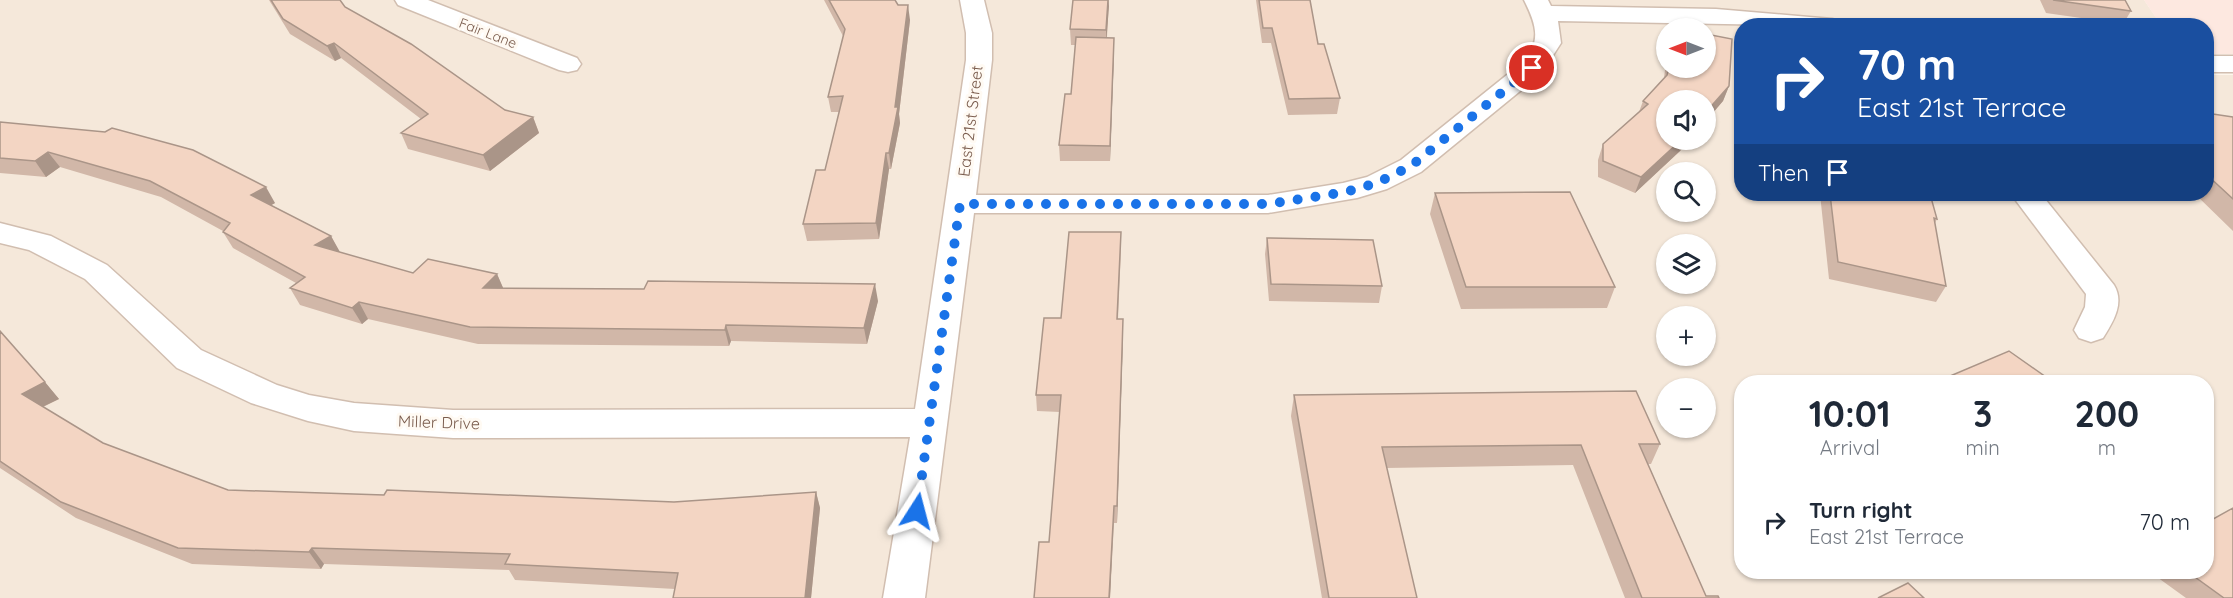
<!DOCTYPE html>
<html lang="en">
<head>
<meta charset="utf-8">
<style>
  :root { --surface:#fff; --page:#f2f2f3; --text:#1f2937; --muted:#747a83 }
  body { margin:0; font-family:Quicksand,sans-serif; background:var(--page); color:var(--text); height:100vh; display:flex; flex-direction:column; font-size:22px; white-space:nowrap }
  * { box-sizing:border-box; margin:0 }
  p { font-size:20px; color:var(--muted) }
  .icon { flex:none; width:33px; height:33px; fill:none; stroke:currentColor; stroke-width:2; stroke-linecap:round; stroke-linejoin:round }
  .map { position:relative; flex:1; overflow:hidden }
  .panel { position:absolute; left:1734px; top:375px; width:480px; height:204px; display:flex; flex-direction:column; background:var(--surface); border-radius:24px; box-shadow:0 2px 4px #0004 }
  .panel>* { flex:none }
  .hud { position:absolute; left:1734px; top:18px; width:480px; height:183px; border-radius:24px; box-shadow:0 2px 4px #0004; background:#1a4fa0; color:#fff; overflow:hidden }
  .needle { width:39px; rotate:270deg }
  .controls { position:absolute; left:1656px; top:18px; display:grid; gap:12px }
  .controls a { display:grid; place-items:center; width:60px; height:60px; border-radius:50%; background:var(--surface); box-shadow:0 2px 4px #0004; font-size:30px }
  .pin { position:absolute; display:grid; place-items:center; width:51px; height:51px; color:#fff; margin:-26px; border:3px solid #fff; border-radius:50%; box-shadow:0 2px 6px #0007 }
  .me { position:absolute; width:66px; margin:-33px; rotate:9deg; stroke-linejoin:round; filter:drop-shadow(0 0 4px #0008) }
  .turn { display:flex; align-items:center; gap:21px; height:126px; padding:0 24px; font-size:27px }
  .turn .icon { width:78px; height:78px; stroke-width:2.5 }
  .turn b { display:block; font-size:42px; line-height:51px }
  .then { display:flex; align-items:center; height:57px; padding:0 24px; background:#0003; gap:12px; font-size:22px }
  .eta { display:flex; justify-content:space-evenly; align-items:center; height:102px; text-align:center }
  .eta b { font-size:36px; font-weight:700; line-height:42px }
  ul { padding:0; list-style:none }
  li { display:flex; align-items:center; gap:18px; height:90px; padding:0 24px }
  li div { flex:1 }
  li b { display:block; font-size:22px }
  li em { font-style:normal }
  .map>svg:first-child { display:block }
</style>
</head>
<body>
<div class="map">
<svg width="2233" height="598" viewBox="0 0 2233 598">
  <rect width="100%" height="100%" fill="#fdf6ec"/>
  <!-- residential -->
  <path fill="#f5e8da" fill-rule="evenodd" d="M 0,0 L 2144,0 L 2161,25 L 1742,26 L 1742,194 L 2206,194 L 2207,75 L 2233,75 L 2233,598 L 0,598 ZM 1666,28 L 1706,28 L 1706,68 L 1666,68 ZM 1666,100 L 1706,100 L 1706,140 L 1666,140 ZM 1666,172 L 1706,172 L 1706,212 L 1666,212 ZM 1666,244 L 1706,244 L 1706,284 L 1666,284 ZM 1666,316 L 1706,316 L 1706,356 L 1666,356 ZM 1742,382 L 2206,382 L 2206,572 L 1742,572 ZM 1666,388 L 1706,388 L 1706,428 L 1666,428 Z"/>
  <!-- commercial -->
  <path fill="#fde8e0" d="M 2144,0 L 2233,0 L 2233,54 L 2207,54 L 2206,26 L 2161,25 Z"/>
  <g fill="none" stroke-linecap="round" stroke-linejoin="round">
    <defs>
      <path id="street" d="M 395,0 L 428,0 L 577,58 L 581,64 L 577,70 L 568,72 L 559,70 L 398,5 Z
        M 960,0 L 984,0 L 992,33 L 992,60 L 976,195 L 1268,195 L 1343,183 L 1367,177 L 1401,160 L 1523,62 C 1542,41 1536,24 1524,0 L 1548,0 L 1551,6 L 1716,9 L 1832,19 L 1841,21 L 1844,26 L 1558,21 L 1561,43 L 1541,74 L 1421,172 L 1387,189 L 1357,198 L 1268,213 L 974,213 L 925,598 L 883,598 L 910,437 L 453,438 L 354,431 L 308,421 L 251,403 L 177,368 L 85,279 L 29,250 L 0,243 L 0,223 L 51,236 L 107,265 L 201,350 L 277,385 L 309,395 L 354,403 L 453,410 L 915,409 L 966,60 L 966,33 Z
        M 2206,56 L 2233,56 L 2233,72 L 2206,72 Z
        M 2011,194 L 2041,194 L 2114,285 C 2125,303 2113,322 2103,338 L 2091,342 L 2079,338 L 2074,330 L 2085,307 L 2086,294 Z"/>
    </defs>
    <!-- street casing -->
    <use href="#street" stroke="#d1beb0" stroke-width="3"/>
    <!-- street -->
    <use href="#street" fill="#fff" fill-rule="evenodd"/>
  </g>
  <!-- wall -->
  <path fill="#d1b7a8" d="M 269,0 L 340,0 L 345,7 L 505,110 L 533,117 L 539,133 L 490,171 L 408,149 L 401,133 L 421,119 L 341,58 L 335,61 L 290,34 Z
    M 824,0 L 895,0 L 910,20 L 899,114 L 900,123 L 891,169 L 889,169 L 879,239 L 807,241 L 803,224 L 825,170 L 839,112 L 831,112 L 828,97 L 843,36 Z
    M 1073,0 L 1109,0 L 1107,37 L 1114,53 L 1110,161 L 1060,161 L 1059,145 L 1071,94 L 1075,45 L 1071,45 L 1070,29 Z
    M 1256,0 L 1310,0 L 1318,44 L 1340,98 L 1337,114 L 1288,115 L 1271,43 L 1262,43 Z
    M 2040,0 L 2125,0 L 2131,11 L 2123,24 L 2046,13 Z
    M 1666,62 L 1666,68 L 1706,68 L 1729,86 L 1723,101 L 1680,151 L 1635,193 L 1598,177 L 1598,160 L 1603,144 L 1639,112 L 1643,101 L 1664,78 Z
    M 2206,113 L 2233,117 L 2233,231 L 2195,194 L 2206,194 Z
    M 0,122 L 275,203 L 271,205 L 331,236 L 339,252 L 413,273 L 497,274 L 503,288 L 878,301 L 867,344 L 731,341 L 729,346 L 478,344 L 368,319 L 362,324 L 300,305 L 290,288 L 296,283 L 233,248 L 223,232 L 223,231 L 161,197 L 60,167 L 46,177 L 0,173 Z
    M 1435,193 L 1615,287 L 1607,308 L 1461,309 L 1430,214 Z
    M 1820,194 L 1930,194 L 1937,219 L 1935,223 L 1946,286 L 1936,302 L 1829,279 Z
    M 1267,238 L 1382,286 L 1379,303 L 1269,301 L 1265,254 Z
    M 1121,249 L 1118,319 L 1123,319 L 1123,336 L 1117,523 L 1114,523 L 1110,598 L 1034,598 L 1049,542 L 1060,412 L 1037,411 L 1036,395 Z
    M 0,331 L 59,399 L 43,407 L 103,443 L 228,490 L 384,495 L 674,502 L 816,492 L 820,508 L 811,598 L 673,598 L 675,589 L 515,580 L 509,570 L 324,564 L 321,569 L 192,564 L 76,518 L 0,468 Z
    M 1294,395 L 1660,444 L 1651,464 L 1648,464 L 1706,596 L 1719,598 L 1625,598 L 1573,465 L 1386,468 L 1417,598 L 1322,598 L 1291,416 Z
    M 2150,572 L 2206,572 L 2233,598 L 2186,598 Z"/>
  <!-- shaded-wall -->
  <path fill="#aa9588" d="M 1108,0 L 1109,6 L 1106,45 L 1106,30 Z
    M 908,5 L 910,20 L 899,114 L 900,123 L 891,169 L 889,153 Z
    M 1114,38 L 1114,53 L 1110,161 L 1110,146 Z
    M 334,43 L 341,58 L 335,61 L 327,46 Z
    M 1729,86 L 1723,101 L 1706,121 L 1706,112 Z
    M 533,117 L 539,133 L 490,171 L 483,155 Z
    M 1681,140 L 1689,140 L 1680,151 L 1635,193 L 1641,177 Z
    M 48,152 L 60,167 L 46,177 L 35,161 Z
    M 886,153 L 889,169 L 879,239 L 876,223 Z
    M 266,187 L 275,203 L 261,211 L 251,195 Z
    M 331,236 L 340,252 L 315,245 Z
    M 497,274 L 504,290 L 483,288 Z
    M 875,284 L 878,301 L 867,344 L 864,328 Z
    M 359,302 L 368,319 L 362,324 L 352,308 Z
    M 1123,319 L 1123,336 L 1117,523 L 1117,506 Z
    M 726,325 L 731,341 L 729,346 L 725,330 Z
    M 45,382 L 59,399 L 36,410 L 22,394 Z
    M 816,492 L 820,508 L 811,598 L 805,598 Z
    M 1114,506 L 1110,598 L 1109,598 Z
    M 312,548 L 324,564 L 321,569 L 309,552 Z"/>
  <!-- building -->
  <path fill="#f3d5c3" stroke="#aa9588" stroke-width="1.5" d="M 271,0 L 340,0 L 345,7 L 411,44 L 505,110 L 533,117 L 483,155 L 401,133 L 428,114 L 334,43 L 327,46 L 283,19 Z
    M 829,0 L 895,0 L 898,5 L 908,5 L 895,107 L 898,107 L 889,153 L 886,153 L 876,223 L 803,224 L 816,170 L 825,170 L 843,96 L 828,97 L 845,29 Z
    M 1073,0 L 1108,0 L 1106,30 L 1070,29 Z
    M 1259,0 L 1310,0 L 1318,44 L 1324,44 L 1340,98 L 1289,99 L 1272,28 L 1263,28 Z
    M 2053,0 L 2125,0 L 2131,11 Z
    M 1706,34 L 1732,39 L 1729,86 L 1706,112 L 1706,100 L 1666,100 L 1666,140 L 1681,140 L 1641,177 L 1603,161 L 1603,144 L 1648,104 L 1643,101 L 1667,75 L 1669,68 L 1706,68 Z
    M 1076,37 L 1114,38 L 1110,146 L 1059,145 L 1065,94 L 1071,94 Z
    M 2206,113 L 2233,117 L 2233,199 L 2206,174 Z
    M 0,122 L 105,132 L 112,128 L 193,150 L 266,187 L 251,195 L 331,236 L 315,245 L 413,273 L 428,259 L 497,274 L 483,288 L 644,289 L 648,281 L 875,284 L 864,328 L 726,325 L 725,330 L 470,327 L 359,302 L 352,308 L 290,288 L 305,277 L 223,232 L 230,223 L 150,181 L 48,152 L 35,161 L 0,158 Z
    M 1570,192 L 1615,287 L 1466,287 L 1435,193 Z
    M 1830,194 L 1930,194 L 1937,219 L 1934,218 L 1946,286 L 1838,262 Z
    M 1069,232 L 1121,232 L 1117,319 L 1123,319 L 1117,506 L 1114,506 L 1109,598 L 1034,598 L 1039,542 L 1049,542 L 1061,395 L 1036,395 L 1044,318 L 1061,318 Z
    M 1267,238 L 1373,240 L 1382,286 L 1271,284 Z
    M 0,331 L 45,382 L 22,394 L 103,443 L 228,490 L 384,495 L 387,490 L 674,502 L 816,492 L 805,598 L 673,598 L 678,573 L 505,564 L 510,554 L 312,548 L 309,552 L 178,548 L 61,502 L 0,461 Z
    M 2009,351 L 2053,382 L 1936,382 Z
    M 1636,391 L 1660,444 L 1639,444 L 1706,596 L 1718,596 L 1719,598 L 1642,598 L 1581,445 L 1382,447 L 1417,598 L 1329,598 L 1294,395 Z
    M 2233,508 L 2233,598 L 2224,598 L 2188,572 L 2206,572 L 2206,523 Z
    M 1908,583 L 1924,598 L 1878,598 Z"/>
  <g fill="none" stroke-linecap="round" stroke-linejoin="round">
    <!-- route -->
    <path stroke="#1a73e8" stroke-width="10" stroke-dasharray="0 18" d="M 917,511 L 960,204 L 1268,204 L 1346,192 L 1377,183 L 1411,166 L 1532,68"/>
  </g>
  <g text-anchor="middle" stroke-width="6" stroke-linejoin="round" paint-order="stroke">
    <!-- far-street labels -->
    <g font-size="14" fill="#7a5c4d" stroke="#fffaf3">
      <text transform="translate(488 33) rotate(21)" y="5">Fair Lane</text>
    </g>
    <!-- street labels -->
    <g font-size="16" fill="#7a5c4d" stroke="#fffaf3">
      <text transform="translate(970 121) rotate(-83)" y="6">East 21st Street</text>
      <text transform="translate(439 422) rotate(2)" y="6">Miller Drive</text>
    </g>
  </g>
</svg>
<div class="controls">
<a><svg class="needle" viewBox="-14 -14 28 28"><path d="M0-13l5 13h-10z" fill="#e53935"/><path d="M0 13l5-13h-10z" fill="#747a83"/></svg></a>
<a><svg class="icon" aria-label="sound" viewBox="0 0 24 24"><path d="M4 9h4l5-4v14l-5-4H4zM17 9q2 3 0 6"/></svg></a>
<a><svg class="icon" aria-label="search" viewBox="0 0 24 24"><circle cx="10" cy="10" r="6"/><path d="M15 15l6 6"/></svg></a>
<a><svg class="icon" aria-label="layers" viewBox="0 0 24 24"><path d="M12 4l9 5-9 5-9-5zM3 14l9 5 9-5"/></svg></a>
<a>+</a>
<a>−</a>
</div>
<div class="pin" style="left:1532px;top:68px;background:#d93025"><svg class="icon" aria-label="arrive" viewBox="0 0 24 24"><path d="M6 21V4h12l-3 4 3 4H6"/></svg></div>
<svg class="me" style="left:917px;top:511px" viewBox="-20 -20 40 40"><path d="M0-17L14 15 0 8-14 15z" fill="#1a73e8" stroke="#fff" stroke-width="4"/></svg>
<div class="hud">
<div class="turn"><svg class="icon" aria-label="right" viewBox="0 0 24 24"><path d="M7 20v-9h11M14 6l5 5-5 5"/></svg><div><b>70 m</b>East 21st Terrace</div></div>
<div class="then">Then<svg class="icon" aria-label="arrive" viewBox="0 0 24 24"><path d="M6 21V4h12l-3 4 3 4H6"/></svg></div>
</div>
<section class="panel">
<div class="eta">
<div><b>10:01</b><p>Arrival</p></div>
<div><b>3</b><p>min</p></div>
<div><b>200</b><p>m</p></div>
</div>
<ul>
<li><svg class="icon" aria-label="right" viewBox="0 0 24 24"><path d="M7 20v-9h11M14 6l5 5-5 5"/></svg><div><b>Turn right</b><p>East 21st Terrace</p></div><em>70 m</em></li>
</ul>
</section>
</div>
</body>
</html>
